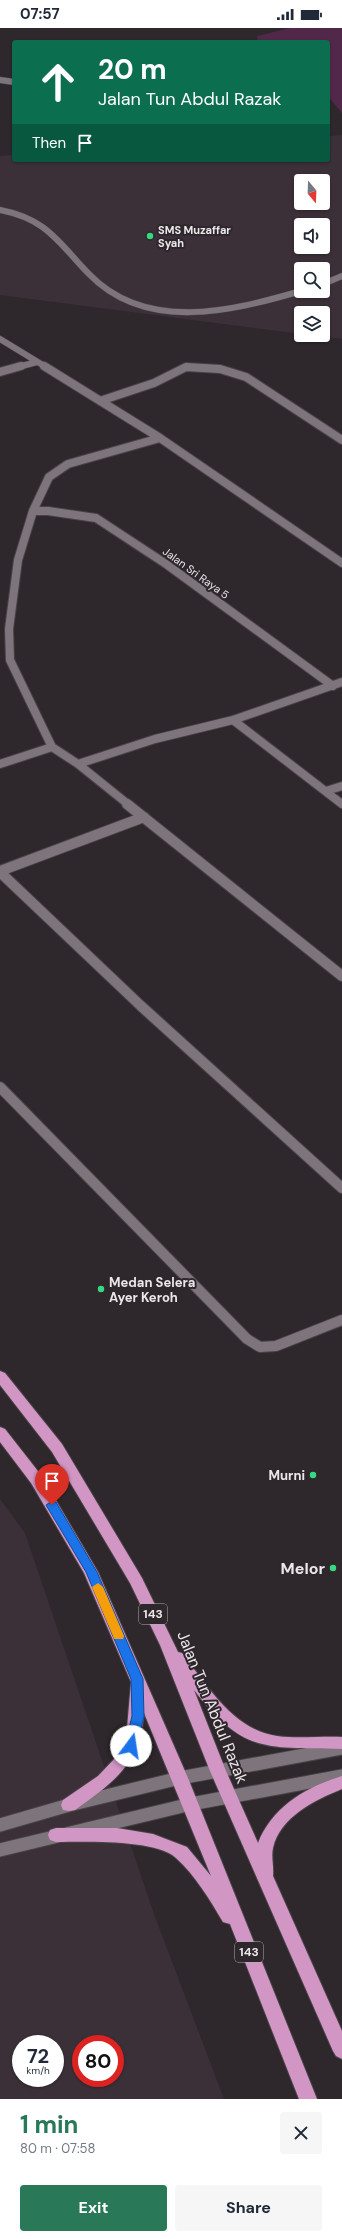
<!DOCTYPE html>
<html lang="en">
<head>
<meta charset="utf-8">
<style>
  :root { --surface:#fff; --page:#f6f6f7; --text:#1f2937; --muted:#747a83; --accent:#297858 }
  body { margin:0; font-family:"DM Sans",sans-serif; background:var(--page); color:var(--text); height:100vh; display:flex; flex-direction:column; font-size:15px; white-space:nowrap }
  * { box-sizing:border-box; margin:0 }
  p { font-size:13px; color:var(--muted) }
  .icon { flex:none; width:22px; height:22px; fill:none; stroke:currentColor; stroke-width:2; stroke-linecap:round; stroke-linejoin:round }
  .map { position:relative; height:2071px; overflow:hidden }
  .side { display:flex; flex-direction:column; background:var(--surface); flex:1 }
  .side>* { flex:none }
  .top-card { position:absolute; left:12px; top:12px; width:318px; height:122px; border-radius:4px; box-shadow:0 1px 3px #0004; background:#0b6e4f; color:#fff; overflow:hidden }
  .needle { width:26px; rotate:161deg }
  .fabs { position:absolute; left:294px; top:146px; display:grid; gap:8px }
  .fabs a { display:grid; place-items:center; width:36px; height:36px; border-radius:4px; background:var(--surface); box-shadow:0 1px 3px #0004; font-size:20px }
  .speed { position:absolute; left:12px; top:2007px; display:flex; gap:8px; font-size:20px; font-weight:700; text-align:center }
  .speed>* { display:grid; place-content:center; width:52px; height:52px; border-radius:50%; background:var(--surface); box-shadow:0 1px 3px #0004; line-height:1 }
  .speed small { font-size:10px; font-weight:400 }
  .speed .limit { border:6px solid #d22; background:#fff; color:#111 }
  .pin { position:absolute; display:grid; place-items:center; width:34px; height:34px; color:#fff; margin:-41px -17px; border-radius:50% 50% 50% 0; rotate:-45deg; box-shadow:0 0 4px #0007 }
  .pin .icon { rotate:45deg }
  .me { position:absolute; width:44px; margin:-22px; rotate:14deg; stroke-linejoin:round; filter:drop-shadow(0 0 3px #0008) }
  .turn { display:flex; align-items:center; gap:14px; height:84px; padding:0 20px; font-size:18px }
  .turn .icon { width:52px; height:52px; stroke-width:2.5 }
  .turn b { display:block; font-size:28px; line-height:34px }
  .then { display:flex; align-items:center; height:38px; padding:0 20px; background:#0003; gap:8px; font-size:15px }
  .round { display:grid; place-items:center; flex:none; width:42px; height:42px; border-radius:4px; background:var(--page) }
  .head { display:flex; align-items:center; justify-content:space-between; height:68px; padding:0 20px }
  h1 { font-size:24px; font-weight:700; line-height:30px; color:var(--accent) }
  .primary-button { display:flex; gap:8px; margin-top:auto; padding:8px 20px }
  .primary-button a { flex:1; height:46px; border-radius:4px; background:var(--accent); color:#fff; font-size:16px; font-weight:700; line-height:46px; text-align:center }
  .primary-button a+a { background:var(--page); color:var(--text) }
  .status { display:flex; justify-content:space-between; align-items:center; height:28px; padding:0 20px; background:var(--surface); direction:ltr }
  .status svg { height:11px; fill:currentColor }
  .map>svg:first-child { display:block }
</style>
</head>
<body>
<div class="status"><b>07:57</b><svg viewBox="0 0 49 12"><path d="M0 12V9h3v3zM5 12V6h3v6zM10 12V3h3v9zM15 12V0h3v12zM26 1h20v11H26zM47 4h2v5h-2z"/></svg></div>
<div class="map">
<svg width="342" height="2071" viewBox="0 0 342 2071">
  <rect width="100%" height="100%" fill="#2e272c"/>
  <!-- built -->
  <path fill="#3b2f38" fill-rule="evenodd" d="M 342,107 L 342,311 L 312,307 L 323,307 L 323,285 L 301,285 L 301,306 L 0,267 L 0,128 L 14,127 L 14,132 L 328,132 L 328,108 ZM 301,153 L 323,153 L 323,175 L 301,175 ZM 301,197 L 323,197 L 323,219 L 301,219 ZM 301,241 L 323,241 L 323,263 L 301,263 Z
    M 0,1471 L 25,1505 L 154,1886 L 224,2071 L 0,2071 ZM 21,2016 L 55,2016 L 55,2050 L 21,2050 ZM 81,2016 L 115,2016 L 115,2050 L 81,2050 Z"/>
  <!-- green -->
  <path fill="#51284a" d="M 290,0 L 342,0 L 342,85 L 328,68 L 328,14 L 258,14 L 257,8 Z"/>
  <g fill="none" stroke-linecap="round" stroke-linejoin="round">
    <defs>
      <path id="street-far3" d="M 0,52 L 14,54
        M 0,182 C 47,191 58,214 89,246 C 146,305 232,283 301,263
        M 323,256 L 342,248
        M 0,311 L 46,339
        M 18,339 L 37,334
        M 186,339 L 190,339"/>
      <path id="street-far2" d="M 44,338 L 160,410 L 342,535
        M 0,344 L 21,338
        M 100,373 L 154,355 L 186,339 L 220,341 L 246,349 L 342,412
        M 33,483 L 48,483 L 96,490 L 166,536 L 333,658
        M 233,692 L 342,776
        M 0,736 L 52,719
        M 78,736 L 155,711 L 233,692 L 342,654
        M 326,763 L 342,758
        M 129,777 L 78,736 L 52,719 L 10,632 L 9,601 L 18,532 L 33,483 L 49,449 L 68,436 L 160,410"/>
      <path id="street-far1" d="M 127,776 L 342,948
        M 0,843 L 144,789
        M 0,844 L 141,978 L 342,1160
        M 0,1059 L 247,1311 L 260,1319 L 276,1318 L 342,1292"/>
      <path id="street" d="M 0,1797 L 69,1777 L 180,1750
        M 0,1822 L 191,1776"/>
      <path id="secondary" d="M 180,1750 L 342,1720
        M 191,1776 L 342,1748"/>
      <path id="highway" d="M 0,1343 L 5,1345 L 62,1416 L 142,1550 L 178,1624 L 182,1625 C 207,1657 233,1702 277,1708 C 298,1711 321,1708 342,1709 L 342,1721 C 267,1719 244,1727 194,1662 L 226,1743 L 258,1815 C 272,1779 306,1759 342,1748 L 342,1761 C 315,1772 280,1789 273,1820 C 271,1829 274,1839 273,1848 L 342,2003 L 342,2031 L 336,2028 L 333,2023 L 210,1743 L 160,1617 L 130,1555 L 52,1424 L 0,1357 Z
        M 0,1399 L 5,1401 L 41,1447 L 98,1544 L 188,1750 L 317,2071 L 299,2071 L 230,1896 L 223,1894 C 210,1872 195,1847 176,1830 C 155,1811 84,1814 56,1814 L 50,1812 L 48,1807 L 50,1802 L 56,1800 L 117,1800 L 153,1806 L 187,1819 L 211,1848 L 144,1685 C 140,1736 114,1754 75,1782 L 69,1783 L 63,1782 L 61,1777 L 63,1772 L 98,1748 L 119,1726 L 127,1700 L 131,1654 L 84,1545 L 31,1455 L 0,1414 Z"/>
    </defs>
    <!-- street-far3 casing -->
    <use href="#street-far3" stroke="#494347" stroke-width="7"/>
    <!-- street-far2 casing -->
    <use href="#street-far2" stroke="#494347" stroke-width="10"/>
    <!-- street-far1 casing -->
    <use href="#street-far1" stroke="#494347" stroke-width="12"/>
    <!-- street casing -->
    <use href="#street" stroke="#494347" stroke-width="15"/>
    <!-- secondary casing -->
    <use href="#secondary" stroke="#494347" stroke-width="15"/>
    <!-- highway casing -->
    <use href="#highway" stroke="#494347" stroke-width="2"/>
    <!-- street-far3 -->
    <use href="#street-far3" stroke="#7d757b" stroke-width="6"/>
    <!-- street-far2 -->
    <use href="#street-far2" stroke="#7d757b" stroke-width="8"/>
    <!-- street-far1 -->
    <use href="#street-far1" stroke="#7d757b" stroke-width="10"/>
    <!-- street -->
    <use href="#street" stroke="#7d757b" stroke-width="13"/>
    <!-- secondary -->
    <use href="#secondary" stroke="#7d757b" stroke-width="13"/>
    <!-- highway -->
    <use href="#highway" fill="#d296c5" fill-rule="evenodd"/>
  </g>
  <!-- route -->
  <path fill="#1a73e8" stroke="#114b97" d="M 52,1473 L 56,1474 L 97,1544 L 143,1651 L 144,1688 L 137,1718 L 131,1723 L 125,1718 L 132,1688 L 131,1651 L 86,1544 L 46,1477 Z"/>
  <!-- slow -->
  <path fill="#f59e0b" d="M 98,1555 L 103,1559 L 124,1608 L 123,1611 L 114,1611 L 113,1608 L 92,1559 Z"/>
  <!-- markers -->
  <g fill="#36d880" stroke="#2e272c" stroke-width="1.5">
    <circle cx="150" cy="208" r="4"/>
    <circle cx="101" cy="1261" r="4"/>
    <circle cx="313" cy="1447" r="4"/>
    <circle cx="333" cy="1540" r="4"/>
  </g>
  <g text-anchor="middle" stroke-width="4" stroke-linejoin="round" paint-order="stroke">
    <!-- far-poi labels -->
    <g font-size="11" font-weight="bold" fill="#eae6e9" stroke="#2e272c" text-anchor="start">
      <text x="158" y="206">SMS Muzaffar<tspan x="158" dy="13">Syah</tspan></text>
    </g>
    <!-- far-street labels -->
    <g font-size="11" fill="#eae6e9" stroke="#2e272c">
      <text transform="translate(196 545) rotate(36)" y="4">Jalan Sri Raya 5</text>
    </g>
    <!-- shield labels -->
    <g fill="#2e272c" stroke="#b2adb0" stroke-width="1">
      <rect x="139" y="1576" width="28" height="20" rx="3"/>
      <rect x="235" y="1914" width="28" height="20" rx="3"/>
    </g>
    <g font-size="12" font-weight="bold" fill="#eae6e9">
      <text x="153" y="1590">143</text>
      <text x="249" y="1928">143</text>
    </g>
    <!-- poi labels -->
    <g font-size="13" font-weight="bold" fill="#eae6e9" stroke="#2e272c" text-anchor="start">
      <text x="109" y="1259">Medan Selera<tspan x="109" dy="15">Ayer Keroh</tspan></text>
      <text x="305" y="1452" text-anchor="end">Murni</text>
    </g>
    <!-- near-poi labels -->
    <g font-size="16" font-weight="bold" fill="#eae6e9" stroke="#2e272c" text-anchor="end">
      <text x="325" y="1546">Melor</text>
    </g>
    <!-- near-street labels -->
    <g font-size="16" fill="#eae6e9" stroke="#2e272c">
      <text transform="translate(213 1679) rotate(68)" y="6">Jalan Tun Abdul Razak</text>
    </g>
  </g>
</svg>
<div class="fabs">
<a><svg class="needle" viewBox="-14 -14 28 28"><path d="M0-13l5 13h-10z" fill="#e53935"/><path d="M0 13l5-13h-10z" fill="#747a83"/></svg></a>
<a><svg class="icon" aria-label="sound" viewBox="0 0 24 24"><path d="M4 9h4l5-4v14l-5-4H4zM17 9q2 3 0 6"/></svg></a>
<a><svg class="icon" aria-label="search" viewBox="0 0 24 24"><circle cx="10" cy="10" r="6"/><path d="M15 15l6 6"/></svg></a>
<a><svg class="icon" aria-label="layers" viewBox="0 0 24 24"><path d="M12 4l9 5-9 5-9-5zM3 14l9 5 9-5"/></svg></a>
</div>
<div class="speed"><div>72<small>km/h</small></div><div class="limit">80</div></div>
<div class="pin" style="left:52px;top:1477px;background:#d93025"><svg class="icon" aria-label="arrive" viewBox="0 0 24 24"><path d="M6 21V4h12l-3 4 3 4H6"/></svg></div>
<svg class="me" style="left:131px;top:1718px" viewBox="-20 -20 40 40"><circle r="19" fill="#fff"/><path d="M0-13L10 11 0 6-10 11z" fill="#1a73e8"/></svg>
<div class="top-card">
<div class="turn"><svg class="icon" aria-label="ahead" viewBox="0 0 24 24"><path d="M12 20V5M6 11l6-6 6 6"/></svg><div><b>20 m</b>Jalan Tun Abdul Razak</div></div>
<div class="then">Then<svg class="icon" aria-label="arrive" viewBox="0 0 24 24"><path d="M6 21V4h12l-3 4 3 4H6"/></svg></div>
</div>
</div>
<section class="side">
<div class="head"><div><h1>1 min</h1><p>80 m · 07:58</p></div><a class="round"><svg class="icon" aria-label="close" viewBox="0 0 24 24"><path d="M6 6l12 12M18 6L6 18"/></svg></a></div>
<div class="primary-button"><a>Exit</a><a>Share</a></div>
</section>
</body>
</html>
